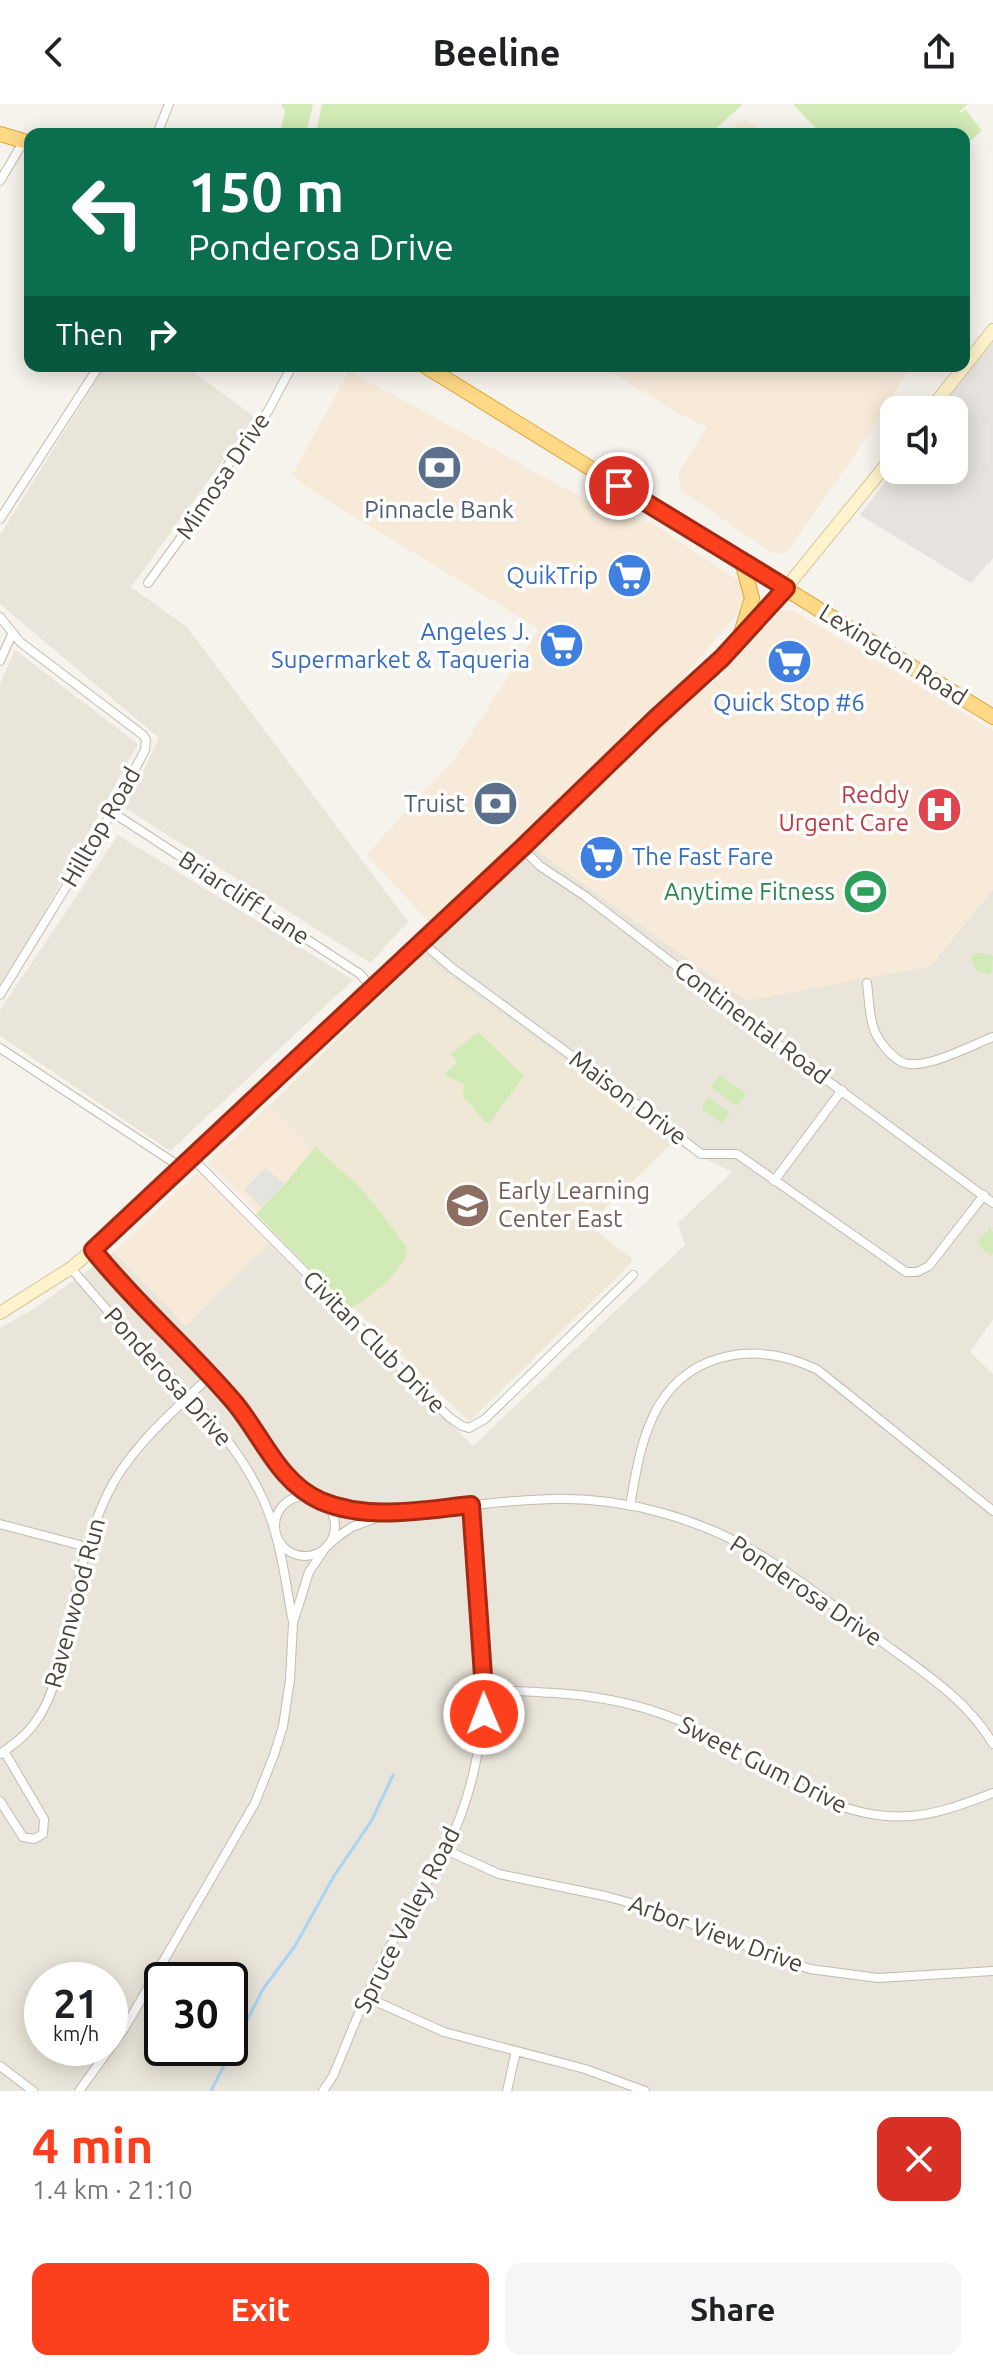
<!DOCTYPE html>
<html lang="en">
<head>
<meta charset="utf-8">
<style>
  :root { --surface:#fff; --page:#f6f6f6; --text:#202124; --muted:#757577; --accent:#fc3f1d }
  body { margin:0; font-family:Ubuntu,sans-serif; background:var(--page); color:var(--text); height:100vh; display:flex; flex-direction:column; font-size:30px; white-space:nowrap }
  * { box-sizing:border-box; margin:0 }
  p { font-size:26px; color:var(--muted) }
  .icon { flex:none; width:44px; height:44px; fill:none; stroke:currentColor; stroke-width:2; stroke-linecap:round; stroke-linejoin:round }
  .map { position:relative; height:1987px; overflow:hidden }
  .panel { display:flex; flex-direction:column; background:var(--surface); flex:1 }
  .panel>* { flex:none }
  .banner { position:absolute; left:24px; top:24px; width:946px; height:244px; border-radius:16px; box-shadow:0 4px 20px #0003; background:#0b6e4f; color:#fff; overflow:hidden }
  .fabs { position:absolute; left:880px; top:292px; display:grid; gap:16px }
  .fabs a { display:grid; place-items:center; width:88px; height:88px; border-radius:16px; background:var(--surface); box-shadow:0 4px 20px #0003; font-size:40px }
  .speed { position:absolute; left:24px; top:1858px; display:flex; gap:16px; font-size:40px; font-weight:700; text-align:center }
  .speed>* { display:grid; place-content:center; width:104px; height:104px; border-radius:50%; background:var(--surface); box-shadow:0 4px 20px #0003; line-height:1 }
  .speed small { font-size:20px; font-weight:400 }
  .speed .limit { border:4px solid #111; border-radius:12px; background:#fff; color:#111 }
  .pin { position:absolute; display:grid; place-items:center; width:68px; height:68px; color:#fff; margin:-34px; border:4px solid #fff; border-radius:50%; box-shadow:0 2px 8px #0007 }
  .me { position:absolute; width:88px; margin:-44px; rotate:359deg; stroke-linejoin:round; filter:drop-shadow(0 0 6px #0008) }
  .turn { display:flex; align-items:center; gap:28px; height:168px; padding:0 32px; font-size:36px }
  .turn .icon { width:104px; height:104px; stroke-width:2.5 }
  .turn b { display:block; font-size:56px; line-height:68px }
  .then { display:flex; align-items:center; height:76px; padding:0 32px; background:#0003; gap:16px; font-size:30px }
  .round { display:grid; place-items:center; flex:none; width:84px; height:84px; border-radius:16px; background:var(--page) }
  .overview { display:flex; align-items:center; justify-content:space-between; height:136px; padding:0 32px }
  h1 { font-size:48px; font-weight:600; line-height:60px; color:var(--accent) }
  .button { display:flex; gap:16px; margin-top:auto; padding:16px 32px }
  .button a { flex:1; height:92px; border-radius:16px; background:var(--accent); color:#fff; font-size:32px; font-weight:600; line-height:92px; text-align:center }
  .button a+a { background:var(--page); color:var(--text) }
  header { display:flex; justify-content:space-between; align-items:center; height:104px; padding:0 32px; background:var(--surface); font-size:36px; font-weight:600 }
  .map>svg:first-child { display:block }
</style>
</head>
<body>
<header><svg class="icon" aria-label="back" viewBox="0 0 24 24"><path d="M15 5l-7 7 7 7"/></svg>Beeline<svg class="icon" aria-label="share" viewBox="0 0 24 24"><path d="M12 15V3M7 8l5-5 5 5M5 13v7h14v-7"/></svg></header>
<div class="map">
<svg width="993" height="1987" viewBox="0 0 993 1987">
  <rect width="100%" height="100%" fill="#f6f3ec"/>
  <!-- residential -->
  <path fill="#eae5da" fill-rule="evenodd" d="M 105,262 L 185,262 L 255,313 L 131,483 L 187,523 L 408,818 L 370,859 L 125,704 L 159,634 L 0,500 L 0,431 Z
    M 15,546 L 138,640 L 0,888 L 0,580 Z
    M 118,731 L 353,876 L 170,1047 L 0,932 L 0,906 Z
    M 535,745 L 600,792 L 930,862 L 993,785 L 993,1215 L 970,1248 L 993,1270 L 993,1987 L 0,1987 L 0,1224 L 32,1206 L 114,1148 L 186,1222 L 269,1140 L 473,1342 L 685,1141 L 678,1119 L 732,1068 L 672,1039 L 422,852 ZM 42,1876 L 110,1876 L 110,1944 L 42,1944 ZM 162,1876 L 230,1876 L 230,1944 L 162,1944 Z"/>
  <!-- commercial -->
  <path fill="#f7ead8" d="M 745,16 L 770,30 L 729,30 L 736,20 Z
    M 602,262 L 911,262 L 855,351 L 786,449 L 772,449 L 682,387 L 678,370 L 707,323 L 674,307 Z
    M 349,267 L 611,409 L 652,419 L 742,479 L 747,498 L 675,583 L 431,820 L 366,751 L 456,653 L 539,525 L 312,387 L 292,371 Z
    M 782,506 L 794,507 L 993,627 L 993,785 L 931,862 L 746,897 L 535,745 L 672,610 L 715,577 Z
    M 269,1001 L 348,1081 L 288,1138 L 208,1059 Z
    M 197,1068 L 269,1140 L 186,1222 L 114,1148 Z"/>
  <!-- industrial -->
  <path fill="#e6e2dd" d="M 993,236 L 993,454 L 971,479 L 860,411 L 894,366 L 954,366 L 954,306 L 939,306 Z"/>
  <!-- education -->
  <path fill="#efe8d6" d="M 422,852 L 672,1039 L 588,1121 L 634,1156 L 469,1318 L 288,1138 L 348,1081 L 269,1002 Z"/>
  <!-- green -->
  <path fill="#d2eab5" d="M 281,0 L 313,0 L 306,30 L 280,30 L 285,7 Z
    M 322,0 L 743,0 L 710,30 L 316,30 Z
    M 793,0 L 968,0 L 957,10 L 966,6 L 982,27 L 964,42 L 964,30 L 821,30 Z
    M 979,849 L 993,852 L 992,869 L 987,870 L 976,866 L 970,853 L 972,851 Z
    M 478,928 L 524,972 L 490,1019 L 485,1018 L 463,992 L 464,980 L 448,973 L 445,969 L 458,958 L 451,950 Z
    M 720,971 L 746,990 L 737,1002 L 711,983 Z
    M 708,993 L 730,1009 L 722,1019 L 701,1004 Z
    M 315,1043 L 362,1085 L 407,1143 C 407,1166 370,1192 352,1204 L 347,1203 L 256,1110 L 285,1080 Z
    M 990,1124 L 993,1128 L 993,1149 L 990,1152 L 976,1138 Z"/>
  <!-- parking -->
  <path fill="#e5e3e0" d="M 266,1064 L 285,1080 L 261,1103 L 244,1085 Z"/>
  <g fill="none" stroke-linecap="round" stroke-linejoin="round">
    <!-- stream -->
    <path stroke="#a9d4f2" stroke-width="3" d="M 211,1987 L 263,1885 L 295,1842 L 334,1772 L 372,1716 L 393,1671"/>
    <defs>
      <path id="minor" d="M 157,30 L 169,0
        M 0,77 L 24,37
        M 0,415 L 99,262
        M 148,479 L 188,424 L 232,355 L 268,307 L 292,262
        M 0,513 L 20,538 L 143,631 L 146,636 L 145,646 L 112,708 L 0,891
        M 0,557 L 12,530
        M 112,708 L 360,870 L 373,885
        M 522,744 L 540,762 L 585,792 L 778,940 L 993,1099
        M 423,839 L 452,864 L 621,988 L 701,1050 L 737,1050 L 906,1168 L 917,1168 L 929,1162 L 984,1091
        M 867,879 C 869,894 869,914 875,928 C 880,939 892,954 904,959 C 926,966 972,941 993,933
        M 0,944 L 182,1064
        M 192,1054 L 449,1313 L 462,1322 L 469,1324 L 485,1315 L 633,1171
        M 774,1077 L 842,986
        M 93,1146 C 106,1162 118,1178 132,1193 C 165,1228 201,1260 233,1297 C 262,1330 277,1376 319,1396 C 360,1417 412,1407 456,1403 C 488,1399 520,1396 552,1395 C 626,1393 703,1415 765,1454 C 804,1478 841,1508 878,1535 C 920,1566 966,1594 993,1640
        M 71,1164 C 91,1188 111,1211 132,1233 C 181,1284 233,1330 263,1395 C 280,1433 285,1473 292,1514
        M275 1422a30 30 0 1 1 60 0a30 30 0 1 1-60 0Z
        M 630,1402 C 636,1368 641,1332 659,1301 C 694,1244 762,1238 818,1266 L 993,1407
        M 0,1420 L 87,1443
        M 484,1586 C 555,1588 616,1589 683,1618 C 758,1650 823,1719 911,1712 C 939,1710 966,1699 993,1689
        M 0,1650 C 13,1641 27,1631 36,1617 C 53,1594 58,1565 65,1538 C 76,1489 85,1437 107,1391 C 130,1343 172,1309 210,1272
        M 0,1697 L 23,1733 L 34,1735 L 43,1730 L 44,1715 L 4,1647
        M 446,1746 L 499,1770 L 605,1792 L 660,1807 L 766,1850 L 810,1865 L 878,1874 L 993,1867
        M 366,1893 L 444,1928 L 585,1965 L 645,1987
        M 0,1962 L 33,1987
        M 79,1987 L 124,1925 L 255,1699 L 274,1651 L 283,1622 L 290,1576 L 293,1519 L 309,1468 L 326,1443 L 340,1431 L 352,1423 L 384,1411
        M 323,1987 L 333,1972 C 352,1927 369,1880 393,1837 C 409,1806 429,1777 445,1747 C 470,1699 483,1640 484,1586 L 471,1401
        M 507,1987 L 516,1947"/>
      <path id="secondary" d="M 930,306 L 993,226
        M 0,1209 L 71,1164 L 122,1121 L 406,855 L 655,615 L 707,568 L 772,501 L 894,351"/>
      <path id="trunk" d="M 0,30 L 30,39
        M 425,262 L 993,613
        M 739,536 L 752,494 L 742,458"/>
    </defs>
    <!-- minor casing -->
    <use href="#minor" stroke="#c2bbae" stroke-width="10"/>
    <!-- secondary casing -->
    <use href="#secondary" stroke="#d6c79b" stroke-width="14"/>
    <!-- trunk casing -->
    <use href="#trunk" stroke="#e0a43c" stroke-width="16"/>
    <!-- minor -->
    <use href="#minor" stroke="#fff" stroke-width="8"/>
    <!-- secondary -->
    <use href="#secondary" stroke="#fff3cd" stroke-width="12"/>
    <!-- trunk -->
    <use href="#trunk" stroke="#ffd985" stroke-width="14"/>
  </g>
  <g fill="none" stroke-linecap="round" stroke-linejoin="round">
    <defs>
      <path id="route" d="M 484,1610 L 484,1586 L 471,1401 C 422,1406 368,1417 321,1397 C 278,1378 262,1331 234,1298 C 189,1245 136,1200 93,1146 L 522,744 L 655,615 L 722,554 L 786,484 L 619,382"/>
    </defs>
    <!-- route casing -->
    <use href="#route" stroke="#a42913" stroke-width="20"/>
    <!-- route -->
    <use href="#route" stroke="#fc3f1d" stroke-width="14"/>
  </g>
  <!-- icons -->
  <defs>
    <symbol id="bank-disc" viewBox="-11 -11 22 22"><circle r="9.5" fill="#5c6f8a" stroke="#fff"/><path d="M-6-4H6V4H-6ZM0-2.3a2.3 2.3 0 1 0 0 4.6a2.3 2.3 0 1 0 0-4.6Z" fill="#fff"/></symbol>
    <symbol id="supermarket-disc" viewBox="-11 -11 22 22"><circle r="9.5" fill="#3f7fe0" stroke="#fff"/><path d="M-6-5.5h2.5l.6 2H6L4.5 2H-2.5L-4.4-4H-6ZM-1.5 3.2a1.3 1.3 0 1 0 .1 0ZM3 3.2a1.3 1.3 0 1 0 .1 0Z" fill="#fff"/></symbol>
    <symbol id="hospital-disc" viewBox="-11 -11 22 22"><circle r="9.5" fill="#e0444e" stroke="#fff"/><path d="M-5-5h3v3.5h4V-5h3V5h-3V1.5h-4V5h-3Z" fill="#fff"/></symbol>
    <symbol id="stadium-disc" viewBox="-11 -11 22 22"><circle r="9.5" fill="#2e9e5b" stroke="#fff"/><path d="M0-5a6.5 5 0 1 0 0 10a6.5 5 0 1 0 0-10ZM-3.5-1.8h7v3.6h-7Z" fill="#fff"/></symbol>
    <symbol id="school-disc" viewBox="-11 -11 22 22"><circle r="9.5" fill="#8d6e63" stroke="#fff"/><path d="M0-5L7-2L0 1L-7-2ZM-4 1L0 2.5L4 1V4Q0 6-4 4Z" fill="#fff"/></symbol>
  </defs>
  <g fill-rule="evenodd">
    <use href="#bank-disc" x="414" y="338" width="51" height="51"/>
    <use href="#supermarket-disc" x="604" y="446" width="51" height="51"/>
    <use href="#supermarket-disc" x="536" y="516" width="51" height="51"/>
    <use href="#supermarket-disc" x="764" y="532" width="51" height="51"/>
    <use href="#bank-disc" x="470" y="674" width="51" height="51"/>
    <use href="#hospital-disc" x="914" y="680" width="51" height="51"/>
    <use href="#supermarket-disc" x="576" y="728" width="51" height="51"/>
    <use href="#stadium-disc" x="840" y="762" width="51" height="51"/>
    <use href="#school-disc" x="442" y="1076" width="51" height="51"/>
  </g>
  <g text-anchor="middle" stroke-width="7" stroke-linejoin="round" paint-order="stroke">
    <!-- street labels -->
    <g font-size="24" fill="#4b4439" stroke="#fff">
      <text transform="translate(223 372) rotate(-56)" y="8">Mimosa Drive</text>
      <text transform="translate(893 551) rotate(32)" y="8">Lexington Road</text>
      <text transform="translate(101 723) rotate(-60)" y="8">Hilltop Road</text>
      <text transform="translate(244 794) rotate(33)" y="8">Briarcliff Lane</text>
      <text transform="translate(752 919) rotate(37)" y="8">Continental Road</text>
      <text transform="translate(628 994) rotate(37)" y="8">Maison Drive</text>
      <text transform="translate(374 1238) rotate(45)" y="8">Civitan Club Drive</text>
      <text transform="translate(168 1273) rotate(48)" y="8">Ponderosa Drive</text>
      <text transform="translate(806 1487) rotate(34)" y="8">Ponderosa Drive</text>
      <text transform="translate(75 1499) rotate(-75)" y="8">Ravenwood Run</text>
      <text transform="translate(763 1661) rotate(27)" y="8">Sweet Gum Drive</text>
      <text transform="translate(407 1816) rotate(-63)" y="8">Spruce Valley Road</text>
      <text transform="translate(716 1830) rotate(20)" y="8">Arbor View Drive</text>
    </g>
    <!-- service labels -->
    <g font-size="24" fill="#4e5e75" stroke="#fff">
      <text x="439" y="414">Pinnacle Bank</text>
      <text x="465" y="708" text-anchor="end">Truist</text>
    </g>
    <!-- shop labels -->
    <g font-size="24" fill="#366cbe" stroke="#fff" text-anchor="end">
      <text x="598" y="480">QuikTrip</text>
      <text x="530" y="536">Angeles J.<tspan x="530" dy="28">Supermarket &amp; Taqueria</tspan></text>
      <text x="789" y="607" text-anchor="middle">Quick Stop #6</text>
      <text x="632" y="761" text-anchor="start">The Fast Fare</text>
    </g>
    <!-- health labels -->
    <g font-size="24" fill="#be3a42" stroke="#fff" text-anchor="end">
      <text x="909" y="699">Reddy<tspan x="909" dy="28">Urgent Care</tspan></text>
    </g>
    <!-- leisure labels -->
    <g font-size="24" fill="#27864d" stroke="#fff" text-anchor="end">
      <text x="835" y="796">Anytime Fitness</text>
    </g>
    <!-- education labels -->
    <g font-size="24" fill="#785e54" stroke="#fff" text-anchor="start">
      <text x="498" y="1095">Early Learning<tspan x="498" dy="28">Center East</tspan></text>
    </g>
  </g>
</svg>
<div class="fabs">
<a><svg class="icon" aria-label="sound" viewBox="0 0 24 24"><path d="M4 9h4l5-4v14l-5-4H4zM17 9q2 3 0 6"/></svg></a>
</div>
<div class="speed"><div>21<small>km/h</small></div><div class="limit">30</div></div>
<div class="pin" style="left:619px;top:382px;background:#d93025"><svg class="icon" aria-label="arrive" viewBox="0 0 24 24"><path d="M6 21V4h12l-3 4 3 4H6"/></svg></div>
<svg class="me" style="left:484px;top:1610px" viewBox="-20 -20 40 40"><circle r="17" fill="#fc3f1d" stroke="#fff" stroke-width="3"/><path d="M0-11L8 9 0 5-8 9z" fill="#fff"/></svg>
<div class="banner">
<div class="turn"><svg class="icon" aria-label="left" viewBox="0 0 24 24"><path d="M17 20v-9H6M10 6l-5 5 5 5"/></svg><div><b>150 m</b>Ponderosa Drive</div></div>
<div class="then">Then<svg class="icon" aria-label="right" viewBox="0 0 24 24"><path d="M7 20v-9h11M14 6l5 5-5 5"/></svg></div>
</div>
</div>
<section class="panel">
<div class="overview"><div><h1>4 min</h1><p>1.4 km · 21:10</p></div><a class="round" style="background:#d93025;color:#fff"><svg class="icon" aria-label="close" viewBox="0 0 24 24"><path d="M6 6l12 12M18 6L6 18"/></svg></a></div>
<div class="button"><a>Exit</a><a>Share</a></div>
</section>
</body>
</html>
